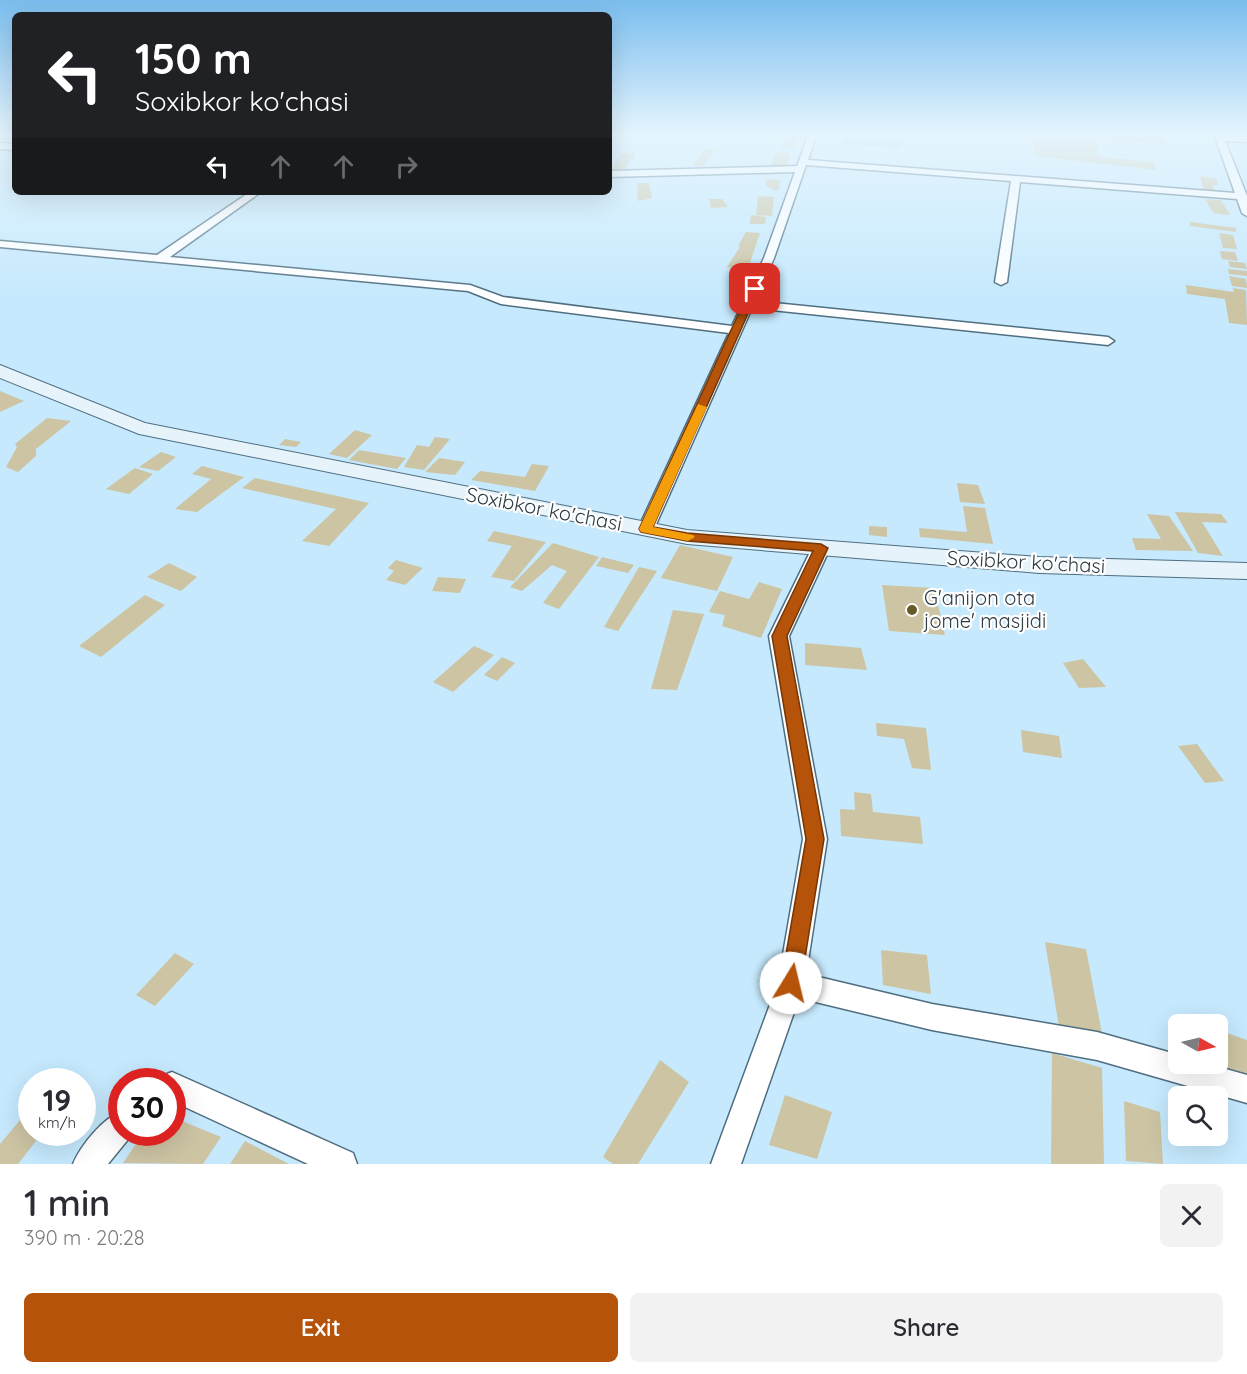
<!DOCTYPE html>
<html lang="en">
<head>
<meta charset="utf-8">
<style>
  :root { --surface:#fff; --page:#f2f2f3; --text:#2b2b33; --muted:#7c7c81; --accent:#b45309 }
  body { margin:0; font-family:Quicksand,sans-serif; background:var(--page); color:var(--text); height:100vh; display:flex; flex-direction:column; font-size:22px; white-space:nowrap }
  * { box-sizing:border-box; margin:0 }
  p { font-size:20px; color:var(--muted) }
  .icon { flex:none; width:33px; height:33px; fill:none; stroke:currentColor; stroke-width:2; stroke-linecap:round; stroke-linejoin:round }
  .map { position:relative; height:1164px; overflow:hidden }
  .details { display:flex; flex-direction:column; background:var(--surface); flex:1 }
  .details>* { flex:none }
  .top-card { position:absolute; left:12px; top:12px; width:600px; height:183px; border-radius:9px; box-shadow:0 6px 24px #0002; background:#202124; color:#fff; overflow:hidden }
  .needle { width:39px; rotate:98deg }
  .controls { position:absolute; left:1168px; top:1014px; display:grid; gap:12px }
  .controls a { display:grid; place-items:center; width:60px; height:60px; border-radius:9px; background:var(--surface); box-shadow:0 6px 24px #0002; font-size:30px }
  .speed { position:absolute; left:18px; top:1068px; display:flex; gap:12px; font-size:30px; font-weight:700; text-align:center }
  .speed>* { display:grid; place-content:center; width:78px; height:78px; border-radius:50%; background:var(--surface); box-shadow:0 6px 24px #0002; line-height:1 }
  .speed small { font-size:15px; font-weight:400 }
  .speed .limit { border:9px solid #d22; background:#fff; color:#111 }
  .pin { position:absolute; display:grid; place-items:center; width:51px; height:51px; color:#fff; margin:-26px; border-radius:12px; box-shadow:0 3px 9px #0006 }
  .me { position:absolute; width:66px; margin:-33px; rotate:9deg; stroke-linejoin:round; filter:drop-shadow(0 0 4px #0008) }
  .turn { display:flex; align-items:center; gap:21px; height:126px; padding:0 24px; font-size:27px }
  .turn .icon { width:78px; height:78px; stroke-width:2.5 }
  .turn b { display:block; font-size:42px; line-height:51px }
  .lanes { display:flex; align-items:center; height:57px; padding:0 24px; background:#0003; justify-content:center; gap:30px; direction:ltr }
  .lanes .off { opacity:.35 }
  .round { display:grid; place-items:center; flex:none; width:63px; height:63px; border-radius:9px; background:var(--page) }
  .overview { display:flex; align-items:center; justify-content:space-between; height:102px; padding:0 24px }
  h1 { font-size:36px; font-weight:600; line-height:45px }
  .button { display:flex; gap:12px; margin-top:auto; padding:12px 24px }
  .button a { flex:1; height:69px; border-radius:9px; background:var(--accent); color:#fff; font-size:24px; font-weight:600; line-height:69px; text-align:center }
  .button a+a { background:var(--page); color:var(--text) }
  .map>svg:first-child { display:block }
</style>
</head>
<body>
<div class="map">
<svg width="1247" height="1164" viewBox="0 0 1247 1164">
  <rect width="100%" height="100%" fill="#c6e9fd"/>
  <!-- green -->
  <path fill="#95c7e3" d="M 847,134 L 905,134 L 901,148 L 843,144 Z"/>
  <!-- building -->
  <path fill="#ccc4a3" d="M 785,134 L 799,134 L 794,148 L 780,147 Z
    M 1034,134 L 1096,139 L 1099,157 L 1153,162 L 1156,170 L 1034,156 Z
    M 1086,134 L 1164,138 L 1166,144 L 1086,137 Z
    M 705,149 L 716,150 L 703,166 L 692,166 Z
    M 776,152 L 791,153 L 786,168 L 770,167 Z
    M 622,153 L 637,153 L 622,172 L 609,171 Z
    M 1200,176 L 1216,178 L 1218,185 L 1213,185 L 1216,193 L 1204,191 Z
    M 766,179 L 780,180 L 779,188 L 776,191 L 766,186 Z
    M 637,183 L 649,183 L 652,198 L 638,201 Z
    M 758,196 L 774,197 L 772,216 L 756,215 Z
    M 709,199 L 722,199 L 728,207 L 711,208 Z
    M 1205,199 L 1221,200 L 1230,215 L 1213,213 Z
    M 751,215 L 766,217 L 765,224 L 750,224 Z
    M 1190,222 L 1236,228 L 1236,232 L 1190,226 Z
    M 746,232 L 760,233 L 748,269 L 727,267 L 740,247 L 738,246 Z
    M 1219,233 L 1233,235 L 1237,249 L 1223,248 Z
    M 1220,251 L 1235,252 L 1238,261 L 1222,259 Z
    M 1228,261 L 1245,263 L 1247,269 L 1230,267 Z
    M 1228,269 L 1247,271 L 1247,276 L 1229,274 Z
    M 1229,276 L 1246,279 L 1247,288 L 1232,286 Z
    M 1186,285 L 1234,292 L 1233,288 L 1246,290 L 1247,325 L 1229,323 L 1225,299 L 1187,294 Z
    M 0,391 L 24,401 L 0,412 Z
    M 47,418 L 71,421 L 36,449 L 36,456 L 18,472 L 6,467 L 17,447 L 15,444 Z
    M 355,430 L 372,435 L 347,458 L 329,454 Z
    M 435,437 L 450,439 L 424,470 L 404,467 L 417,445 L 429,447 Z
    M 285,439 L 301,442 L 296,447 L 279,445 Z
    M 359,450 L 406,458 L 397,469 L 349,460 Z
    M 161,452 L 176,457 L 158,471 L 139,467 Z
    M 439,458 L 465,462 L 455,475 L 425,472 Z
    M 532,464 L 549,466 L 535,491 L 471,480 L 480,471 L 525,477 Z
    M 202,466 L 244,477 L 197,512 L 175,509 L 211,479 L 192,474 Z
    M 135,468 L 153,474 L 129,494 L 106,489 Z
    M 255,478 L 369,503 L 329,546 L 302,541 L 336,509 L 242,488 Z
    M 957,483 L 978,485 L 985,504 L 960,502 Z
    M 963,506 L 985,508 L 993,544 L 920,537 L 919,528 L 967,532 Z
    M 1175,512 L 1221,514 L 1228,523 L 1202,522 L 1223,556 L 1198,553 Z
    M 1147,514 L 1169,516 L 1193,551 L 1136,550 L 1132,538 L 1161,539 Z
    M 869,526 L 887,527 L 887,537 L 869,535 Z
    M 494,531 L 546,542 L 514,581 L 491,577 L 512,546 L 487,541 Z
    M 553,543 L 599,557 L 559,609 L 543,603 L 567,571 L 552,565 L 522,591 L 510,587 Z
    M 680,545 L 733,557 L 717,591 L 661,578 Z
    M 602,557 L 634,565 L 628,573 L 596,566 Z
    M 396,560 L 423,568 L 405,585 L 386,580 L 394,571 L 388,568 Z
    M 169,563 L 197,577 L 181,591 L 147,577 Z
    M 639,567 L 657,571 L 618,631 L 604,627 Z
    M 438,577 L 466,579 L 460,593 L 432,591 Z
    M 759,582 L 782,589 L 761,638 L 722,626 L 725,615 L 709,612 L 720,591 L 749,599 Z
    M 882,585 L 934,588 L 945,635 L 889,631 Z
    M 145,595 L 165,605 L 101,657 L 79,646 Z
    M 673,610 L 704,614 L 677,690 L 651,689 Z
    M 805,643 L 861,648 L 867,670 L 805,665 Z
    M 474,646 L 494,655 L 453,692 L 433,682 Z
    M 502,657 L 515,663 L 497,681 L 484,675 Z
    M 1083,659 L 1106,687 L 1079,688 L 1063,663 Z
    M 876,723 L 926,728 L 931,770 L 912,768 L 904,739 L 877,736 Z
    M 1021,730 L 1059,736 L 1062,758 L 1023,752 Z
    M 1197,744 L 1224,781 L 1205,783 L 1178,746 Z
    M 854,792 L 871,794 L 873,812 L 920,817 L 923,844 L 841,836 L 840,809 L 855,810 Z
    M 1045,942 L 1086,949 L 1102,1034 L 1059,1027 Z
    M 881,950 L 927,955 L 931,994 L 883,985 Z
    M 175,953 L 194,964 L 155,1006 L 136,995 Z
    M 1218,1030 L 1247,1040 L 1247,1080 L 1200,1064 L 1218,1064 Z
    M 1052,1053 L 1102,1068 L 1104,1164 L 1051,1164 Z
    M 660,1060 L 689,1082 L 638,1164 L 613,1164 L 603,1157 Z
    M 785,1095 L 832,1112 L 817,1159 L 769,1145 Z
    M 1124,1101 L 1160,1112 L 1163,1164 L 1126,1161 Z
    M 32,1106 L 32,1132 L 43,1132 L 18,1164 L 0,1164 L 0,1144 Z
    M 172,1117 L 221,1137 L 203,1164 L 123,1163 L 144,1132 L 172,1132 Z
    M 245,1141 L 289,1164 L 230,1164 Z"/>
  <g fill="none" stroke-linecap="round" stroke-linejoin="round">
    <defs>
      <path id="minor" d="M 809,134 L 817,134 L 808,160 L 1235,193 L 1214,134 L 1247,136 L 1247,142 L 1225,141 L 1247,196 L 1247,216 L 1242,213 L 1237,199 L 1020,182 L 1007,282 L 1001,285 L 995,282 L 1011,181 L 806,165 L 774,258 L 755,301 L 1108,337 L 1114,341 L 1108,345 L 752,308 L 654,529 L 646,534 L 638,529 L 729,333 L 501,304 L 468,291 L 0,247 L 0,241 L 157,255 L 250,192 L 261,192 L 170,257 L 470,285 L 503,297 L 732,326 L 764,258 L 795,172 L 609,177 L 609,171 L 797,166 Z
        M 0,143 L 15,144 L 15,150 L 0,149 Z
        M 821,543 L 830,548 L 789,636 L 827,839 L 806,974 L 932,1004 L 1097,1032 L 1179,1055 L 1179,1064 L 1208,1064 L 1247,1075 L 1247,1103 L 1097,1060 L 932,1030 L 799,998 L 741,1164 L 711,1164 L 778,983 L 803,839 L 769,636 L 812,548 Z
        M 172,1072 L 353,1153 L 357,1164 L 308,1164 L 172,1101 L 172,1082 L 159,1082 L 162,1076 Z
        M 122,1111 L 122,1132 L 134,1132 L 108,1164 L 73,1164 C 81,1145 102,1119 122,1111 Z"/>
      <path id="secondary" d="M 0,365 L 145,423 L 687,530 L 1039,557 L 1247,563 L 1247,579 L 1039,573 L 687,544 L 139,434 L 0,378 Z"/>
    </defs>
    <!-- minor casing -->
    <use href="#minor" stroke="#4f6e80" stroke-width="3"/>
    <!-- secondary casing -->
    <use href="#secondary" stroke="#4f6e80" stroke-width="2"/>
    <!-- minor -->
    <use href="#minor" fill="#fff" fill-rule="evenodd"/>
    <!-- secondary -->
    <use href="#secondary" fill="#e6f3fb" fill-rule="evenodd"/>
  </g>
  <!-- sky -->
  <linearGradient id="sky" x2="0" y2="1"><stop stop-color="#7abdee"/><stop offset="0.45" stop-color="#e5f5fe"/><stop offset="1" stop-color="#e5f5fe" stop-opacity="0"/></linearGradient>
  <rect width="1247" height="297" fill="url(#sky)"/>
  <!-- route -->
  <path fill="#b45309" stroke="#753606" stroke-width="1.5" d="M 755,286 L 759,289 L 653,527 L 687,533 L 821,544 L 828,548 L 787,636 L 824,839 L 801,983 L 798,989 L 791,992 L 784,989 L 781,983 L 806,839 L 772,636 L 813,551 L 687,541 L 641,532 L 639,529 L 750,289 Z"/>
  <!-- slow -->
  <path fill="#f59e0b" d="M 698,404 L 707,407 L 653,527 L 693,535 L 695,537 L 688,541 L 641,532 L 639,529 Z"/>
  <!-- markers -->
  <circle fill="#675a27" stroke="#fff" stroke-width="2" cx="912" cy="610" r="6"/>
  <g text-anchor="middle" stroke-width="4.5" stroke-linejoin="round" paint-order="stroke">
    <!-- street labels -->
    <g font-size="20" fill="#2e3c44" stroke="#fff">
      <text transform="translate(544 509) rotate(11)" y="7">Soxibkor ko'chasi</text>
      <text transform="translate(1026 562) rotate(3)" y="7">Soxibkor ko'chasi</text>
    </g>
    <!-- poi labels -->
    <g font-size="20" fill="#2e3c44" stroke="#fff" text-anchor="start">
      <text x="924" y="605">G'anijon ota<tspan x="924" dy="23">jome' masjidi</tspan></text>
    </g>
  </g>
</svg>
<div class="controls">
<a><svg class="needle" viewBox="-14 -14 28 28"><path d="M0-13l5 13h-10z" fill="#e53935"/><path d="M0 13l5-13h-10z" fill="#7c7c81"/></svg></a>
<a><svg class="icon" aria-label="search" viewBox="0 0 24 24"><circle cx="10" cy="10" r="6"/><path d="M15 15l6 6"/></svg></a>
</div>
<div class="speed"><div>19<small>km/h</small></div><div class="limit">30</div></div>
<div class="pin" style="left:755px;top:289px;background:#d93025"><svg class="icon" aria-label="arrive" viewBox="0 0 24 24"><path d="M6 21V4h12l-3 4 3 4H6"/></svg></div>
<svg class="me" style="left:791px;top:983px" viewBox="-20 -20 40 40"><circle r="19" fill="#fff"/><path d="M0-13L10 11 0 6-10 11z" fill="#b45309"/></svg>
<div class="top-card">
<div class="turn"><svg class="icon" aria-label="left" viewBox="0 0 24 24"><path d="M17 20v-9H6M10 6l-5 5 5 5"/></svg><div><b>150 m</b>Soxibkor ko'chasi</div></div>
<div class="lanes"><svg class="icon" aria-label="left" viewBox="0 0 24 24"><path d="M17 20v-9H6M10 6l-5 5 5 5"/></svg><svg class="icon off" aria-label="ahead" viewBox="0 0 24 24"><path d="M12 20V5M6 11l6-6 6 6"/></svg><svg class="icon off" aria-label="ahead" viewBox="0 0 24 24"><path d="M12 20V5M6 11l6-6 6 6"/></svg><svg class="icon off" aria-label="right" viewBox="0 0 24 24"><path d="M7 20v-9h11M14 6l5 5-5 5"/></svg></div>
</div>
</div>
<section class="details">
<div class="overview"><div><h1>1 min</h1><p>390 m · 20:28</p></div><a class="round"><svg class="icon" aria-label="close" viewBox="0 0 24 24"><path d="M6 6l12 12M18 6L6 18"/></svg></a></div>
<div class="button"><a>Exit</a><a>Share</a></div>
</section>
</body>
</html>
